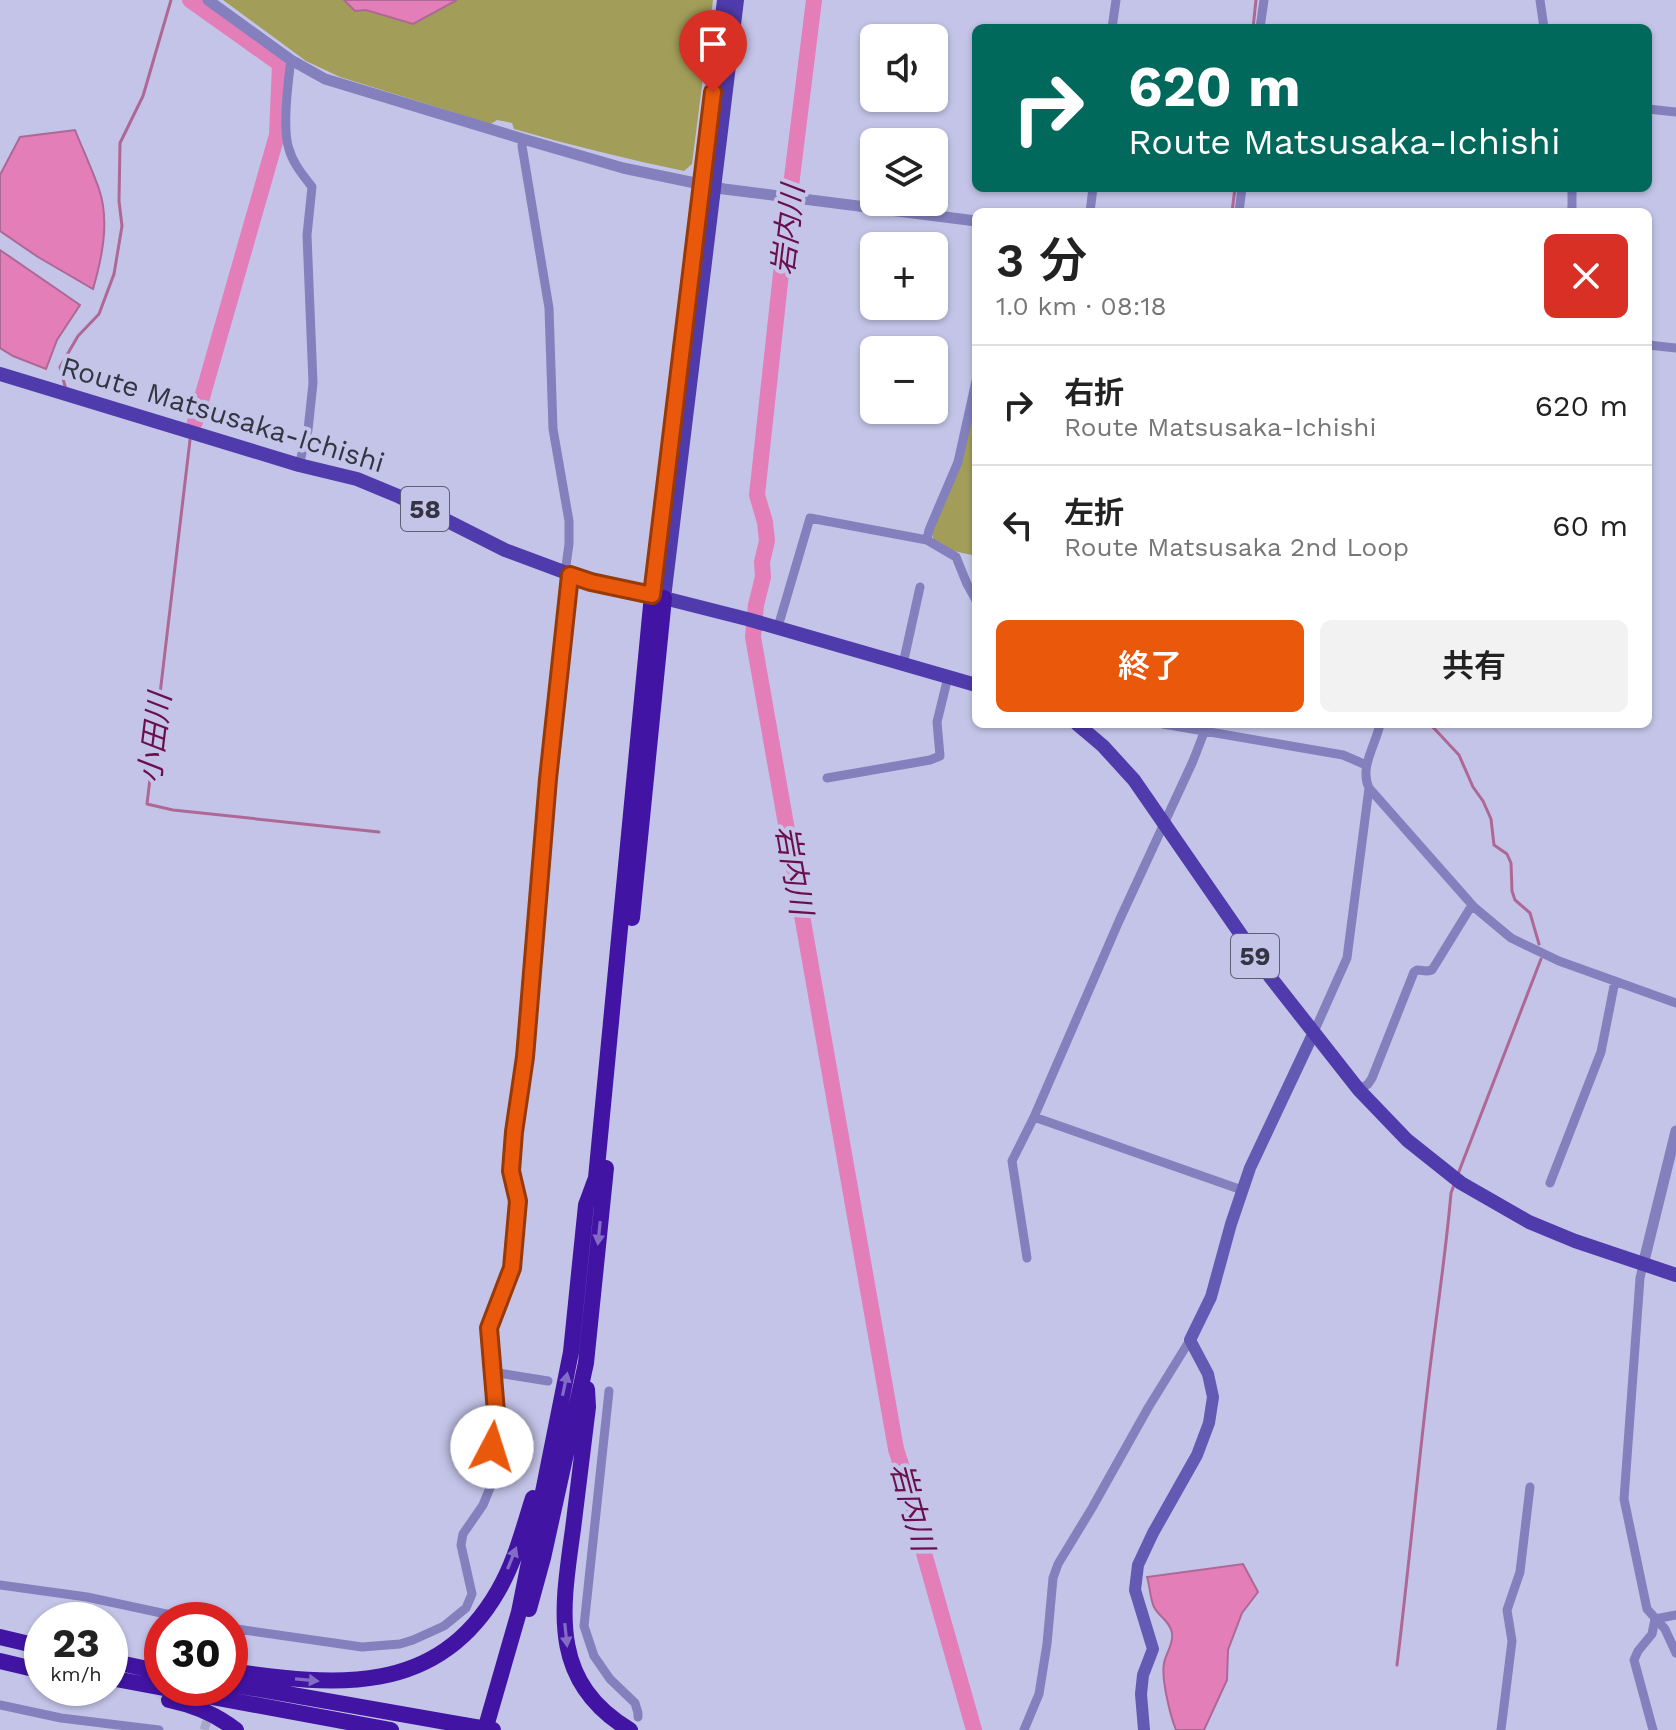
<!DOCTYPE html>
<html lang="ja">
<head>
<meta charset="utf-8">
<style>
  :root { --surface:#fff; --page:#f2f2f2; --text:#222; --muted:#767676; --line:#e0e0e0; --accent:#ea580c }
  body { margin:0; font-family:"Work Sans","Noto Sans JP",sans-serif; background:var(--page); color:var(--text); height:100vh; display:flex; flex-direction:column; font-size:30px; white-space:nowrap }
  * { box-sizing:border-box; margin:0 }
  p { font-size:26px; color:var(--muted) }
  .icon { flex:none; width:44px; height:44px; fill:none; stroke:currentColor; stroke-width:2; stroke-linecap:round; stroke-linejoin:round }
  .map { position:relative; flex:1; overflow:hidden }
  .panel { position:absolute; left:972px; top:208px; width:680px; height:520px; display:flex; flex-direction:column; background:var(--surface); border-radius:12px; box-shadow:0 2px 6px #0004 }
  .panel>* { flex:none }
  .guide { position:absolute; left:972px; top:24px; width:680px; height:168px; border-radius:12px; box-shadow:0 2px 6px #0004; background:#00695c; color:#fff; overflow:hidden }
  .tools { position:absolute; left:860px; top:24px; display:grid; gap:16px }
  .tools a { display:grid; place-items:center; width:88px; height:88px; border-radius:12px; background:var(--surface); box-shadow:0 2px 6px #0004; font-size:40px }
  .speed { position:absolute; left:24px; top:1602px; display:flex; gap:16px; font-size:40px; font-weight:700; text-align:center }
  .speed>* { display:grid; place-content:center; width:104px; height:104px; border-radius:50%; background:var(--surface); box-shadow:0 2px 6px #0004; line-height:1 }
  .speed small { font-size:20px; font-weight:400 }
  .speed .limit { border:12px solid #d22; background:#fff; color:#111 }
  .pin { position:absolute; display:grid; place-items:center; width:68px; height:68px; color:#fff; margin:-82px -34px; border-radius:50% 50% 50% 0; rotate:-45deg; box-shadow:0 0 8px #0007 }
  .pin .icon { rotate:45deg }
  .me { position:absolute; width:88px; margin:-44px; rotate:5deg; stroke-linejoin:round; filter:drop-shadow(0 0 6px #0008) }
  .turn { display:flex; align-items:center; gap:28px; height:168px; padding:0 24px; font-size:36px }
  .turn .icon { width:104px; height:104px; stroke-width:2.5 }
  .turn b { display:block; font-size:56px; line-height:68px }
  .round { display:grid; place-items:center; flex:none; width:84px; height:84px; border-radius:12px; background:var(--page) }
  .overview { display:flex; align-items:center; justify-content:space-between; height:136px; padding:0 24px }
  h1 { font-size:48px; font-weight:600; line-height:60px }
  .primary-button { display:flex; gap:16px; margin-top:auto; padding:16px 24px }
  .primary-button a { flex:1; height:92px; border-radius:12px; background:var(--accent); color:#fff; font-size:32px; font-weight:600; line-height:92px; text-align:center }
  .primary-button a+a { background:var(--page); color:var(--text) }
  ul { padding:0; list-style:none }
  li { display:flex; align-items:center; gap:24px; height:120px; padding:0 24px; border-top:2px solid var(--line) }
  li div { flex:1 }
  li b { display:block; font-size:30px }
  li em { font-style:normal }
  .map>svg:first-child { display:block }
</style>
</head>
<body>
<div class="map">
<svg width="1676" height="1730" viewBox="0 0 1676 1730">
  <rect width="100%" height="100%" fill="#c4c4e9"/>
  <!-- green -->
  <path fill="#a29e5a" d="M 223,0 L 713,0 L 692,164 L 684,171 C 627,159 570,145 514,129 L 512,123 L 497,120 L 491,124 L 340,77 L 306,61 Z
    M 976,396 L 976,556 L 954,551 L 934,541 L 932,533 Z"/>
  <!-- water -->
  <path fill="#e37eb9" stroke="#ae6895" stroke-width="2" d="M 344,0 L 457,0 L 413,24 L 366,10 L 355,11 Z
    M 75,130 C 83,150 92,169 99,189 C 110,221 102,258 93,289 L 38,257 L 0,231 L 0,175 L 20,137 Z
    M 0,250 L 80,305 L 57,340 L 46,369 L 13,356 L 0,348 Z
    M 1243,1564 L 1258,1592 L 1242,1613 L 1228,1650 L 1227,1680 L 1204,1730 L 1176,1730 C 1170,1715 1161,1678 1164,1663 C 1166,1653 1174,1643 1172,1633 C 1170,1621 1159,1617 1154,1607 C 1150,1599 1150,1586 1147,1577 Z"/>
  <g fill="none" stroke-linecap="round" stroke-linejoin="round">
    <!-- stream -->
    <path stroke="#ae6895" stroke-width="3" d="M 1253,28 L 1256,0
      M 1232,212 L 1235,188
      M 66,390 L 60,367 L 78,336 L 99,314 L 114,274 L 122,226 L 119,201 L 120,143 L 143,96 L 171,0
      M 190,440 L 147,804 L 173,810 L 379,832
      M 1430,724 L 1459,755 L 1473,787 L 1483,801 L 1491,819 L 1494,845 L 1507,854 L 1511,863 L 1512,891 L 1515,900 L 1530,913 L 1539,944
      M 1458,1174 L 1541,959
      M 1397,1665 C 1409,1566 1418,1467 1430,1368 C 1437,1310 1446,1252 1451,1193 L 1454,1185"/>
    <!-- river -->
    <path stroke="#e37eb9" stroke-width="16" d="M 190,0 L 280,64 L 277,135 L 195,422
      M 814,0 L 787,218 L 757,495 L 765,522 L 767,541 L 762,562 L 763,577 L 756,605 L 753,637 L 896,1449 L 911,1496 L 924,1553 L 974,1730"/>
    <!-- minor-tunnel -->
    <path stroke="#a7a7c8" stroke-width="9" stroke-dasharray="9 4.5" stroke-linecap="butt" d="M 204,1730 L 218,1688"/>
    <!-- minor -->
    <path stroke="#8380bd" stroke-width="9" d="M 1540,0 L 1544,28
      M 1112,28 L 1116,0
      M 1260,28 L 1264,0
      M 291,60 C 288,82 282,129 289,149 C 293,164 304,176 312,187 L 307,235 L 313,383 L 308,430 L 299,465
      M 1648,109 L 1676,112
      M 523,139 L 522,146 L 549,308 L 553,429 L 569,521 L 569,544 L 565,573
      M 1090,212 L 1093,188
      M 1239,212 L 1242,188
      M 1570,212 L 1572,208 L 1572,188
      M 1648,345 L 1676,348
      M 927,540 L 956,557 L 967,584 L 976,600
      M 780,620 L 810,518 L 927,540 L 929,530 L 958,462 L 976,381
      M 903,664 L 920,587
      M 1163,724 L 1343,755 L 1366,765
      M 1380,724 C 1376,744 1359,768 1369,788 L 1474,907 L 1511,938 L 1559,961 L 1676,1003
      M 827,778 L 930,760 L 940,756 L 937,722 L 948,677
      M 1314,1032 L 1347,958 L 1369,788
      M 1359,1090 L 1368,1084 L 1372,1078 L 1414,972 L 1417,970 L 1427,971 L 1432,970 L 1472,905
      M 1034,1117 L 1242,1190
      M 1550,1183 L 1601,1052 L 1615,981
      M 1027,1258 L 1012,1161 L 1034,1117 L 1119,921 L 1193,761 L 1205,730
      M 1643,1265 L 1640,1278 L 1624,1499 L 1647,1609 L 1665,1629 L 1676,1653
      M 492,1372 L 548,1381
      M 609,1391 L 584,1626 L 594,1656 L 610,1679 L 635,1703 L 638,1713 L 638,1717
      M 0,1585 L 87,1597 L 194,1620
      M 1655,1619 L 1676,1615
      M 230,1628 L 362,1647 L 400,1644 L 413,1640 L 444,1626 L 466,1608 L 472,1594 L 461,1545 L 463,1534 L 483,1505 L 492,1483 L 492,1447 L 496,1412 L 489,1328 L 512,1268 L 518,1201 L 511,1171 L 527,1034 L 548,779 L 570,575
      M 232,1645 L 238,1630
      M 0,1705 L 61,1718 L 159,1730
      M 1024,1730 L 1039,1694 L 1047,1644 L 1053,1578 L 1058,1564 L 1092,1508 L 1148,1408 L 1190,1340
      M 1501,1730 L 1512,1641 L 1507,1610 L 1520,1572 L 1530,1487
      M 1653,1730 L 1634,1660 L 1638,1651 L 1652,1634 L 1655,1619"/>
    <!-- tertiary -->
    <path stroke="#8380bd" stroke-width="11" d="M 208,0 L 291,60 L 325,79 L 523,139 L 623,168 L 724,189 L 976,221
      M 1643,1265 L 1676,1131"/>
    <!-- secondary -->
    <path stroke="#645ab4" stroke-width="12" d="M 1144,1730 L 1141,1694 L 1143,1675 L 1153,1649 L 1135,1590 L 1138,1565 L 1153,1533 L 1197,1455 L 1209,1423 L 1213,1397 L 1208,1374 L 1190,1340 L 1211,1297 L 1231,1224 L 1250,1168 L 1314,1032"/>
    <!-- primary -->
    <path stroke="#503bac" stroke-width="14" d="M 0,374 L 299,465 L 357,479 L 398,496 L 505,550 L 591,582 L 664,598 L 747,619 L 976,685
      M 652,595 L 724,0
      M 664,598 L 737,0
      M 1077,724 L 1103,746 L 1134,780 L 1271,978 L 1359,1090 L 1407,1140 L 1461,1183 L 1529,1222 L 1575,1241 L 1676,1275"/>
    <!-- motorway -->
    <path stroke="#4114a4" stroke-width="16" d="M 632,918 L 664,598
      M 587,1389 L 588,1407 C 583,1448 578,1488 573,1529 C 562,1609 548,1681 630,1730
      M 529,1609 L 543,1558 L 586,1363 L 606,1168
      M 0,1637 L 42,1647
      M 0,1661 L 42,1671
      M 110,1661 L 162,1672
      M 230,1671 C 335,1686 437,1697 498,1591 C 515,1562 523,1529 533,1498
      M 110,1678 L 391,1730
      M 230,1684 L 463,1725
      M 169,1700 C 193,1705 217,1715 236,1730
      M 485,1730 L 519,1612 L 571,1352 L 586,1205 L 596,1178 L 652,595"/>
    <!-- motorway-bridge -->
    <path stroke="#4114a4" stroke-width="16" d="M 463,1725 L 493,1730"/>
  </g>
  <!-- one-way arrows -->
  <defs><path id="oneway-solid" d="M-6-.8H1V-3.2L6.5 0L1 3.2V.8H-6Z" transform="scale(2)"/></defs>
  <g fill="#826cc6">
    <use href="#oneway-solid" transform="translate(599 1233) rotate(96)"/>
    <use href="#oneway-solid" transform="translate(565 1384) rotate(-78)"/>
    <use href="#oneway-solid" transform="translate(512 1558) rotate(-68)"/>
    <use href="#oneway-solid" transform="translate(566 1635) rotate(84)"/>
    <use href="#oneway-solid" transform="translate(307 1680) rotate(5)"/>
  </g>
  <g fill="none" stroke-linecap="round" stroke-linejoin="round">
    <defs>
      <path id="route" d="M 492,1447 L 496,1412 L 489,1328 L 512,1268 L 518,1201 L 511,1171 L 514,1132 L 525,1057 L 548,779 L 570,575 L 591,582 L 652,595 L 713,92"/>
    </defs>
    <!-- route casing -->
    <use href="#route" stroke="#983908" stroke-width="20"/>
    <!-- route -->
    <use href="#route" stroke="#ea580c" stroke-width="14"/>
  </g>
  <g text-anchor="middle" stroke-width="8" stroke-linejoin="round" paint-order="stroke">
    <!-- shield labels -->
    <g fill="#c4c4e9" stroke="#5f5f74" stroke-width="2">
      <rect x="401" y="487" width="48" height="44" rx="6"/>
      <rect x="1231" y="934" width="48" height="44" rx="6"/>
    </g>
    <g font-size="26" font-weight="bold" fill="#343442">
      <text x="425" y="518">58</text>
      <text x="1255" y="965">59</text>
    </g>
    <!-- street labels -->
    <g font-size="28" fill="#343442" stroke="#c4c4e9">
      <text transform="translate(223 414) rotate(17)" y="10">Route Matsusaka-Ichishi</text>
    </g>
    <!-- water labels -->
    <g font-size="30" font-style="italic" fill="#6a0f4c" stroke="#c4c4e9">
      <text transform="translate(788 230) rotate(-83)" y="10">岩内川</text>
      <text transform="translate(155 738) rotate(-83)" y="10">小田川</text>
      <text transform="translate(794 870) rotate(80)" y="10">岩内川</text>
      <text transform="translate(912 1507) rotate(75)" y="10">岩内川</text>
    </g>
  </g>
</svg>
<div class="tools">
<a><svg class="icon" aria-label="sound" viewBox="0 0 24 24"><path d="M4 9h4l5-4v14l-5-4H4zM17 9q2 3 0 6"/></svg></a>
<a><svg class="icon" aria-label="layers" viewBox="0 0 24 24"><path d="M12 4l9 5-9 5-9-5zM3 14l9 5 9-5"/></svg></a>
<a>+</a>
<a>−</a>
</div>
<div class="speed"><div>23<small>km/h</small></div><div class="limit">30</div></div>
<div class="pin" style="left:713px;top:92px;background:#d93025"><svg class="icon" aria-label="arrive" viewBox="0 0 24 24"><path d="M6 21V4h12l-3 4 3 4H6"/></svg></div>
<svg class="me" style="left:492px;top:1447px" viewBox="-20 -20 40 40"><circle r="19" fill="#fff"/><path d="M0-13L10 11 0 6-10 11z" fill="#ea580c"/></svg>
<div class="guide">
<div class="turn"><svg class="icon" aria-label="right" viewBox="0 0 24 24"><path d="M7 20v-9h11M14 6l5 5-5 5"/></svg><div><b>620 m</b>Route Matsusaka-Ichishi</div></div>
</div>
<section class="panel">
<div class="overview"><div><h1>3 分</h1><p>1.0 km · 08:18</p></div><a class="round" style="background:#d93025;color:#fff"><svg class="icon" aria-label="close" viewBox="0 0 24 24"><path d="M6 6l12 12M18 6L6 18"/></svg></a></div>
<ul>
<li><svg class="icon" aria-label="right" viewBox="0 0 24 24"><path d="M7 20v-9h11M14 6l5 5-5 5"/></svg><div><b>右折</b><p>Route Matsusaka-Ichishi</p></div><em>620 m</em></li>
<li><svg class="icon" aria-label="left" viewBox="0 0 24 24"><path d="M17 20v-9H6M10 6l-5 5 5 5"/></svg><div><b>左折</b><p>Route Matsusaka 2nd Loop</p></div><em>60 m</em></li>
</ul>
<div class="primary-button"><a>終了</a><a>共有</a></div>
</section>
</div>
</body>
</html>
